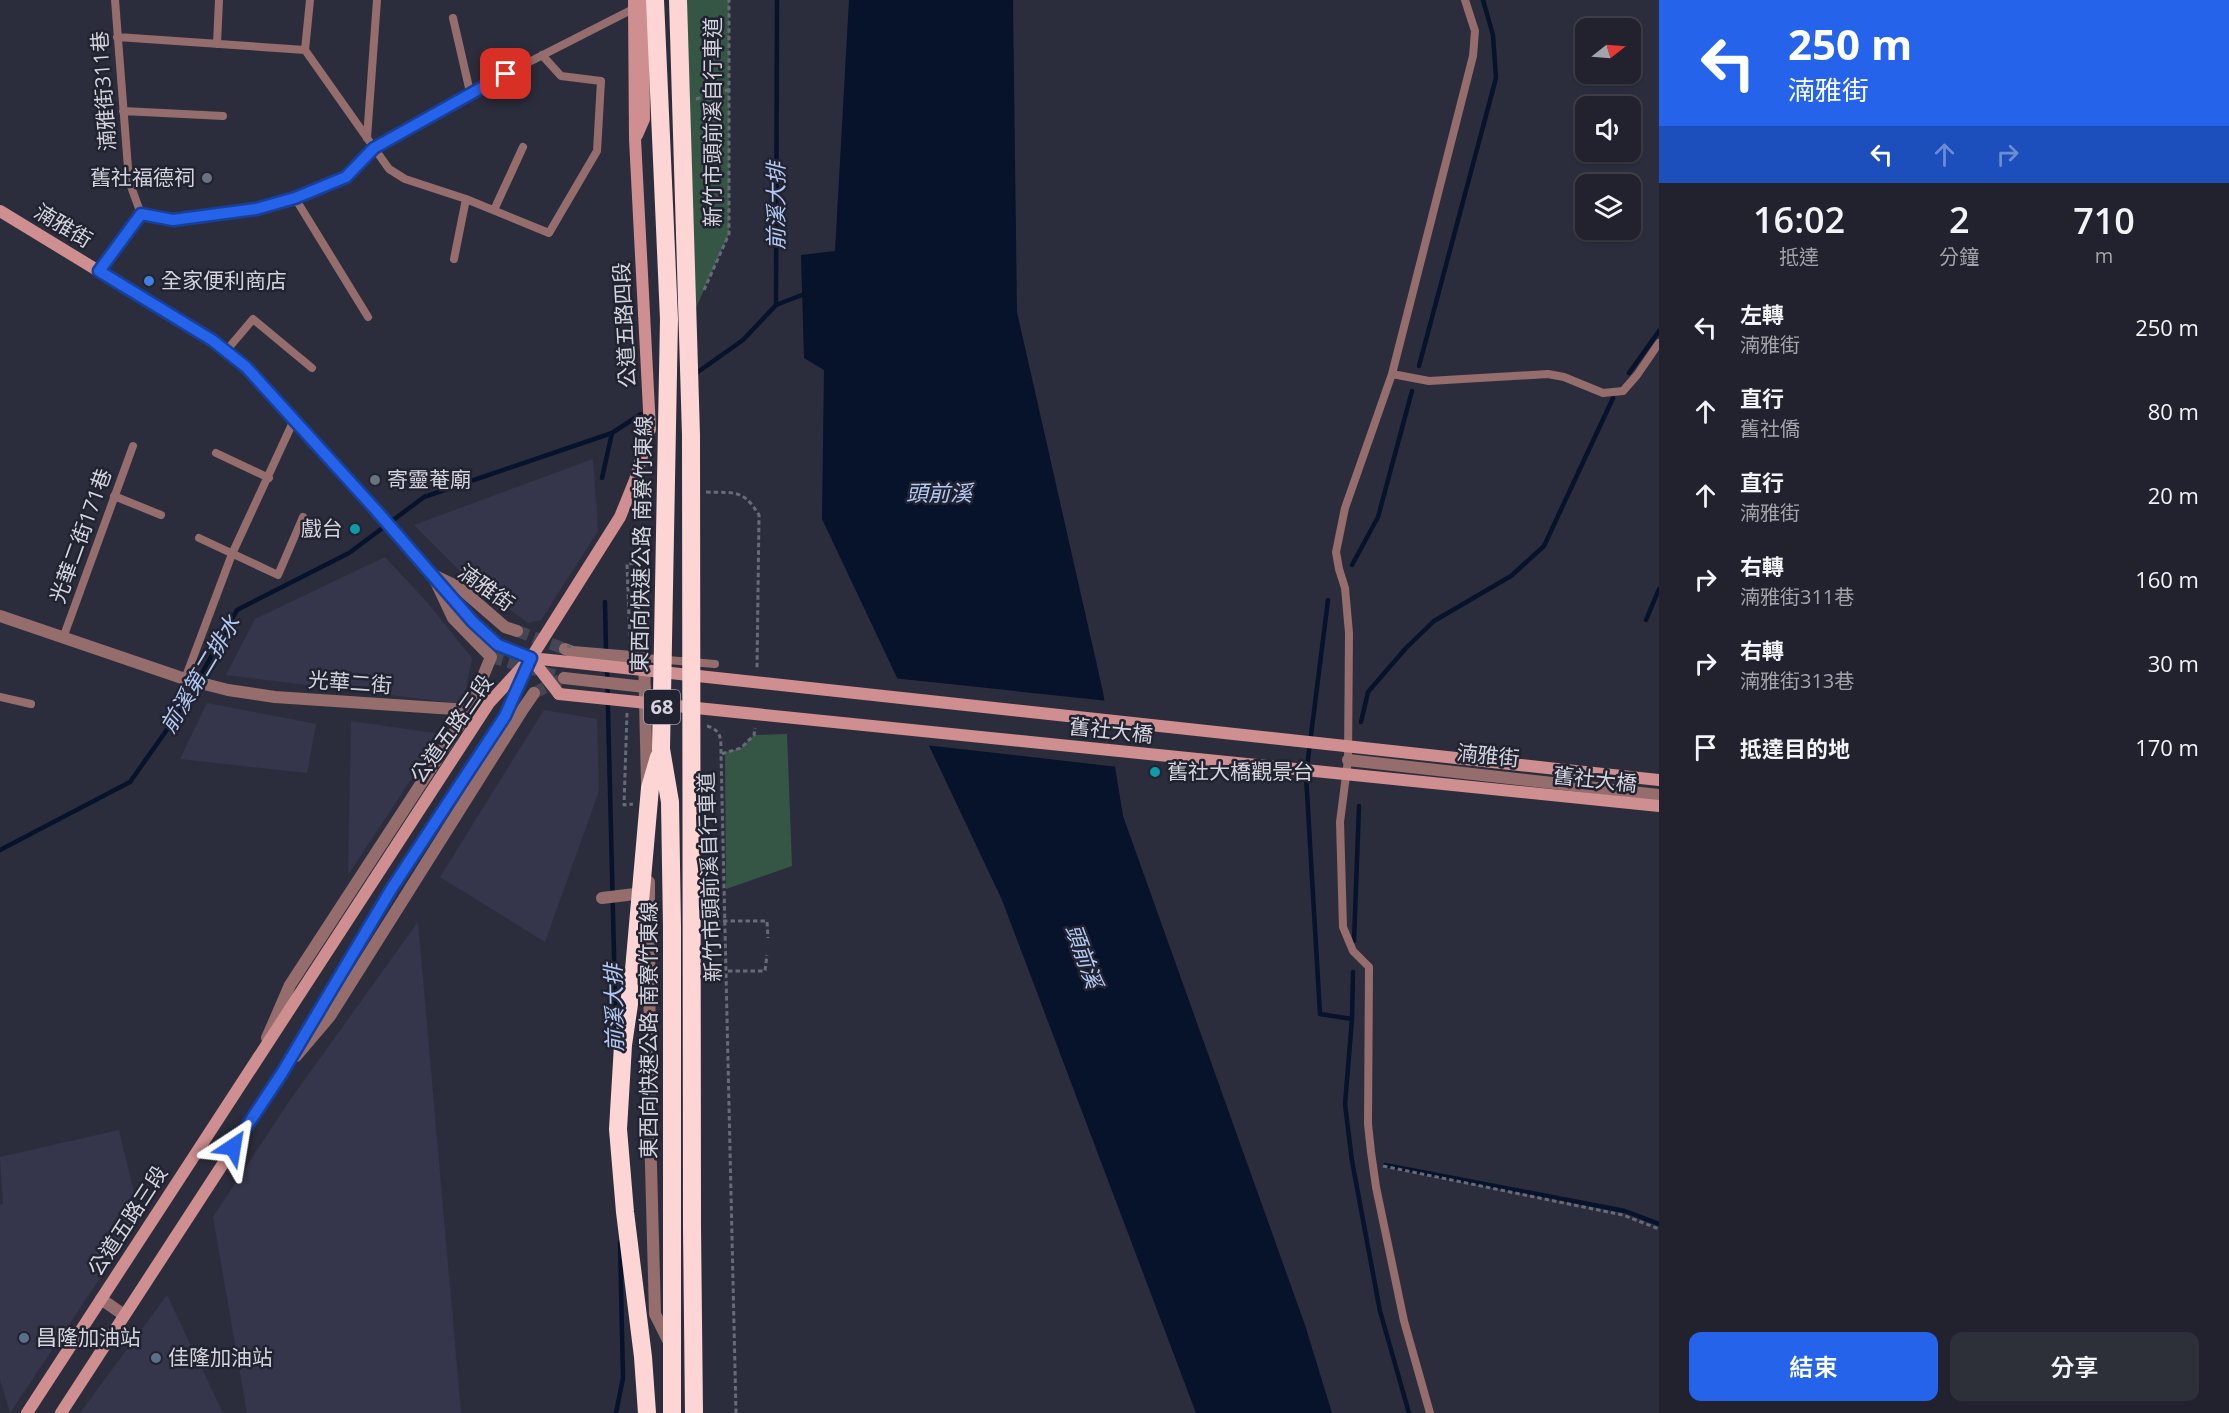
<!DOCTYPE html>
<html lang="zh-TW">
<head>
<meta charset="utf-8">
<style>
  :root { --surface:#21222d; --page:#2d2f39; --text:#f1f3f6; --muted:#a2a4aa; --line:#3e3f49; --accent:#2563eb }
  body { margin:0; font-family:"Open Sans","Noto Sans TC",sans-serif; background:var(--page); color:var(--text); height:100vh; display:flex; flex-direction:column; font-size:22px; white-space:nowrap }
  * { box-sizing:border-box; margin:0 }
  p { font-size:20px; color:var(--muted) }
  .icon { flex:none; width:33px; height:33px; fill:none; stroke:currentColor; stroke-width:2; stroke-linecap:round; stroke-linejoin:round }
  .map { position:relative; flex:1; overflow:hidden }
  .panel { display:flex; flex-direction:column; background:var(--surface); width:570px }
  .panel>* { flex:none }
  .guide { background:#2563eb; color:#fff; overflow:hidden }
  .needle { width:39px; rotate:73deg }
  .tools { position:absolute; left:1575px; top:18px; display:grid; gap:12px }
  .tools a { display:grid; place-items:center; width:66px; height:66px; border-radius:12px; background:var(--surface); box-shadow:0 2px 4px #0004,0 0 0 2px var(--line); font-size:30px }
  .pin { position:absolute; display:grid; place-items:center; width:51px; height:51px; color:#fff; margin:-26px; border-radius:12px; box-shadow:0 3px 9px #0006 }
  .me { position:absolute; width:66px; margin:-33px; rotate:33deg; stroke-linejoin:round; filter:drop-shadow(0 0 4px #0008) }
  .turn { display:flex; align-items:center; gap:21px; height:126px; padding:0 30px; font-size:27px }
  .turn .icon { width:78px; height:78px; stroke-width:2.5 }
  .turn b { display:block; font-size:42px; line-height:51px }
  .lanes { display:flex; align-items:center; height:57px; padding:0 30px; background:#0003; justify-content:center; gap:30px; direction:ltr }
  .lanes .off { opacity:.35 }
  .eta { display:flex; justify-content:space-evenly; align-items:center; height:102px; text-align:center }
  .eta b { font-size:36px; font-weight:600; line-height:42px }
  .action { display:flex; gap:12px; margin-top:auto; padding:12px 30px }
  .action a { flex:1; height:69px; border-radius:12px; background:var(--accent); color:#fff; font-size:24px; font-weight:600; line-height:69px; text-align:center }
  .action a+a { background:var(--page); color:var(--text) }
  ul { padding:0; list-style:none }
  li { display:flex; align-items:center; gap:18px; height:84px; padding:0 30px }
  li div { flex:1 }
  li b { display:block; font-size:22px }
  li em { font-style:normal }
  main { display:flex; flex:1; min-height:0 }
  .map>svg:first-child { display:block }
</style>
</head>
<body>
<main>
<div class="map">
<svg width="1659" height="1413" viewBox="0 0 1659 1413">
  <rect width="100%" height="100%" fill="#2c2d3c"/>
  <!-- built -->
  <path fill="#35364b" d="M 593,459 L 598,531 L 541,620 L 528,623 L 467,578 L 414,525 Z
    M 385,557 L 427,602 L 472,658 L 463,704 L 226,675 L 255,619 Z
    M 207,703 L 316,724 L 307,773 L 180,759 Z
    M 544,710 L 597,719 L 599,791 L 545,942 L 440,877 Z
    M 351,721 L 441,734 L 348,875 Z
    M 418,922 L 461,1413 L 247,1413 L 213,1217 L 290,1100 Z
    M 119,1130 L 140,1218 L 10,1413 L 0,1379 L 0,1205 L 3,1204 L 0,1157 Z
    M 167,1295 L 223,1413 L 80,1413 Z"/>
  <!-- green -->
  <path fill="#365645" d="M 674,0 L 729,0 L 729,234 L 682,339 Z
    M 787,734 L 792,866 L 726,889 L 725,752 L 741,748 L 754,735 Z"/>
  <!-- water -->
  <path fill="#07122b" d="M 849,0 L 1013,0 L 1017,312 L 1103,692 L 1123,816 L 1305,1325 L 1332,1413 L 1196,1413 L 1002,900 L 822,519 L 824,370 L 804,358 L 801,255 L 835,251 Z"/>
  <!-- pier -->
  <path fill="#2c2d3c" d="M 893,678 L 1108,701 L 1118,767 L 925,745 Z"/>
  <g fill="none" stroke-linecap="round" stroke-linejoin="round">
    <!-- stream -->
    <path stroke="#07122b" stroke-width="4.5" d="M 776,305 L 807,293
      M 1419,366 L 1496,78 L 1493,35 L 1483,0
      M 1629,373 L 1659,331
      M 695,374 L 743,340 L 776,305 L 777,0
      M 602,478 L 612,433
      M 1352,565 L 1378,517 L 1412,391
      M 1328,600 L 1306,775 L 1320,1014 L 1352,1019 L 1345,1104 L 1352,1161 L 1380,1311 L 1409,1413
      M 605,602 L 606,652
      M 1646,620 L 1659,589
      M 607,667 L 616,1036
      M 1361,722 L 1368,692 L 1406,648 L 1434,621 L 1511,576 L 1544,546 L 1613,398
      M 0,850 L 130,782 L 183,707 L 237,610 L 349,553 L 424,497 L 612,433 L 641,414
      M 1354,941 L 1359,806
      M 1352,1019 L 1353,972
      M 1385,1165 L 1625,1211 L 1659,1224
      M 616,1413 L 623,1378 L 620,1242"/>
    <!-- street-tunnel -->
    <path stroke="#454654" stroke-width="12" stroke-dasharray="12 6" stroke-linecap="butt" d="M 517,631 L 565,649
      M 491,657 L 564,678
      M 534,693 L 560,680"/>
    <!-- path -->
    <path stroke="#696a77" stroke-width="3" stroke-dasharray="4.5 3" stroke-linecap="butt" d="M 696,99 L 731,89
      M 704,290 L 729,234 L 729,0
      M 706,492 C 735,493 743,489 759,515 L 757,670
      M 630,644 L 627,564 L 637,563 L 640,646
      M 627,713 L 624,805 L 633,804
      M 707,726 C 722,730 721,740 721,754
      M 708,921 L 767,921 L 768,938
      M 728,971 L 765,971 L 767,955
      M 1383,1166 L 1623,1215 L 1659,1229
      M 736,1413 L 721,754 L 741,748 L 754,735 L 755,728"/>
    <!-- lane -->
    <path stroke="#956d6d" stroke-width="8" d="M 115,0 L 129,181 L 141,214
      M 310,0 L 305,50 L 389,169 L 405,179 L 466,199 L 549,233 L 597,151 L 601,81 L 561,76 L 542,55
      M 453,18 L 470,92
      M 117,37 L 305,50
      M 217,44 L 219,0
      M 123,111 L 223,116
      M 367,138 L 377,0
      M 295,198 L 368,317
      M 494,210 L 523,147
      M 141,214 L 173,220 L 256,209 L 295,198 L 346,177 L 374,148 L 470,92 L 637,7
      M 454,259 L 466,199
      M 99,271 L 141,214
      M 226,351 L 253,319 L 312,368
      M 1392,374 L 1429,381 L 1548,374 L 1564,377 L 1603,393 L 1623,391 L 1637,375 L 1659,343
      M 216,453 L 269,478
      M 114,496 L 161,515
      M 199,538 L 278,575 L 303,517
      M 63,638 L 133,446
      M 644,658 L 715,664
      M 185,679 L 232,554 L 294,420
      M 0,697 L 31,704
      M 1430,1413 L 1404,1321 L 1376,1187 L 1371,1152 L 1368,1124 L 1369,967 L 1353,951 L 1343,927 L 1340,822 L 1348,760 L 1349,633 L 1345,588 L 1339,569 L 1336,552 L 1345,508 L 1392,374 L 1473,56 L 1475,31 L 1465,0"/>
    <!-- street -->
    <path stroke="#956d6d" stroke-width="12" d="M 433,575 L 460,588 L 505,627 L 517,631
      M 0,616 L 185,679 L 228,690 L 275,697 L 469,710
      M 565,649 L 573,652 L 644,658 L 647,784
      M 564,678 L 645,687
      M 1348,760 L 1659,795
      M 649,882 L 650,1129 L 655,1314 L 670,1344
      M 602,898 L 635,894
      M 267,1038 L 290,985 L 469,710 L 491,657 L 453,618 L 436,582
      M 296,1056 L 330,1016 L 523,709 L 534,693
      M 101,1299 L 124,1315"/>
    <!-- secondary -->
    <path stroke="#cf8f90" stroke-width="12" d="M 637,135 L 644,119 L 643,0
      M 0,211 L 212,340 L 246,367 L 375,509 L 473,622 L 498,645 L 531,658 L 569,662
      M 531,658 L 559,694
      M 27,1413 L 489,703 L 524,665
      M 61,1413 L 282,1073 L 391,888 L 505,716 L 531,658 L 620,517 L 635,480 L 650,429 L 635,139 L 634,0"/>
    <!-- highway -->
    <path stroke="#fed5d5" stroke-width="18" d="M 634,970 L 623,1045 L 618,1129 L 625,1212 L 643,1357 L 647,1413"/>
    <!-- path-bridge -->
    <path stroke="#696a77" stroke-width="3" stroke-dasharray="4.5 3" stroke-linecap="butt" d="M 567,646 L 575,648"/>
    <!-- secondary-bridge -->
    <path stroke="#cf8f90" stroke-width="12" d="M 569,662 L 1659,780
      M 559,694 L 1659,806"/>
    <!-- highway-bridge -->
    <path stroke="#fed5d5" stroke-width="18" d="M 655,0 L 669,319 L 661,749 L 670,802 L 672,927 L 672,1413
      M 678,0 L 691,435 L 692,1228 L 694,1413
      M 634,970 L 650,788 L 659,757"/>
  </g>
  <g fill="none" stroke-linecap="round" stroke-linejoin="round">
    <defs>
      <path id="route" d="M 233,1147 L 282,1073 L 392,888 L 505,716 L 531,658 L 498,645 L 473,622 L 375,509 L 246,367 L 212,340 L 99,271 L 141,214 L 173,220 L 256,209 L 295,198 L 346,177 L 374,148 L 506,74"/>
    </defs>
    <!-- route casing -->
    <use href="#route" stroke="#184099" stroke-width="15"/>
    <!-- route -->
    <use href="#route" stroke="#2563eb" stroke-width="10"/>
  </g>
  <!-- markers -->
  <g fill="#6b7280" stroke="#222331" stroke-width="2">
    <circle cx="207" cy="178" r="6"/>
    <circle cx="375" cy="480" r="6"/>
  </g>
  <circle fill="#3f7fe0" stroke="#222331" stroke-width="2" cx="149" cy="281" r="6"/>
  <g fill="#0f9aa8" stroke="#222331" stroke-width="2">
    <circle cx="355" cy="529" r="6"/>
    <circle cx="1155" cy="772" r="6"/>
  </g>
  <g fill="#5c6f8a" stroke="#222331" stroke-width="2">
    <circle cx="24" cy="1338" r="6"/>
    <circle cx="156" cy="1358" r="6"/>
  </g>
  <g text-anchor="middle" stroke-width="5" stroke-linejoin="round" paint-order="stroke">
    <!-- shield labels -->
    <rect fill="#222331" stroke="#9e9faa" stroke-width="1.5" x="644" y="690" width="36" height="34" rx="4.5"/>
    <g font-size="20" font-weight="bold" fill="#d3d4de">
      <text x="662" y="714">68</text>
    </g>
    <!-- street labels -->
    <g font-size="21" fill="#d3d4de" stroke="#222331">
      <text transform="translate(104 91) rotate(-94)" y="7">湳雅街311巷</text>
      <text transform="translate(713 122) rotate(-90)" y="7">新竹市頭前溪自行車道</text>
      <text transform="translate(63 226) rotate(31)" y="7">湳雅街</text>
      <text transform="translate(625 325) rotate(-93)" y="7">公道五路四段</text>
      <text transform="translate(81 536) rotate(-70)" y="7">光華二街171巷</text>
      <text transform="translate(642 544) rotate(-89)" y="7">東西向快速公路 南寮竹東線</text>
      <text transform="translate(486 588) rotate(36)" y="7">湳雅街</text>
      <text transform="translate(350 683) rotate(4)" y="7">光華二街</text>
      <text transform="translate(452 729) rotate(-55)" y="7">公道五路三段</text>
      <text transform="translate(1111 731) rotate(6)" y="7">舊社大橋</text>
      <text transform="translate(1488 756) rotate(6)" y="7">湳雅街</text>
      <text transform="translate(1595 780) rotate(6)" y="7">舊社大橋</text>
      <text transform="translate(710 877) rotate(-92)" y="7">新竹市頭前溪自行車道</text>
      <text transform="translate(649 1030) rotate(-90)" y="7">東西向快速公路 南寮竹東線</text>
      <text transform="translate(128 1221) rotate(-57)" y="7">公道五路三段</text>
    </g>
    <!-- poi labels -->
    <g font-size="21" fill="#d3d4de" stroke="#222331" text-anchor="start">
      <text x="195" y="185" text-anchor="end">舊社福德祠</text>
      <text x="161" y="288">全家便利商店</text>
      <text x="387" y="487">寄靈菴廟</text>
      <text x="343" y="536" text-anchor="end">戲台</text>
      <text x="1167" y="779">舊社大橋觀景台</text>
      <text x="36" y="1345">昌隆加油站</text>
      <text x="168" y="1365">佳隆加油站</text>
    </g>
    <!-- water labels -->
    <g font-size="22" font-style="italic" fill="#b2c9f5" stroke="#222331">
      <text transform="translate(776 206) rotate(-90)" y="8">前溪大排</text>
      <text x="939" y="501">頭前溪</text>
      <text transform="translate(200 674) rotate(-59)" y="8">前溪第二排水</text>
      <text transform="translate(1084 956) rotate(70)" y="8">頭前溪</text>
      <text transform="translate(614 1008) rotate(-91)" y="8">前溪大排</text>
    </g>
  </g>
</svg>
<div class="tools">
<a><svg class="needle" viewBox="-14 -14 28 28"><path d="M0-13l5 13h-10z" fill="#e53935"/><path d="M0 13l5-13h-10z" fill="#a2a4aa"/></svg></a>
<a><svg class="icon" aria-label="sound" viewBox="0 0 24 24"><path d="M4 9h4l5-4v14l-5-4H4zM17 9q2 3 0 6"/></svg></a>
<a><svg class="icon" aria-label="layers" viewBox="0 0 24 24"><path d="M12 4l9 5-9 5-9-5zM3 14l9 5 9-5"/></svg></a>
</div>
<div class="pin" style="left:506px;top:74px;background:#d93025"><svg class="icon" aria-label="arrive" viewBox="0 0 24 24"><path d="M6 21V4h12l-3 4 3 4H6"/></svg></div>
<svg class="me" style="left:233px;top:1147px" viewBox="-20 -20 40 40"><path d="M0-17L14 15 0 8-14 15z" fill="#2563eb" stroke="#fff" stroke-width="4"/></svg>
</div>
<section class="panel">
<div class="guide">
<div class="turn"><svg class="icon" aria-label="left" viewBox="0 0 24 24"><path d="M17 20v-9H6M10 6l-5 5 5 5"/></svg><div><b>250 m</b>湳雅街</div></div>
<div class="lanes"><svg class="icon" aria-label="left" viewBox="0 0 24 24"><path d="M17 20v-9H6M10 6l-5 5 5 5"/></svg><svg class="icon off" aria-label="ahead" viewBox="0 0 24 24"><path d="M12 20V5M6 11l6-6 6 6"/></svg><svg class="icon off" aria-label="right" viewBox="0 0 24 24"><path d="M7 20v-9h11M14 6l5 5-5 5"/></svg></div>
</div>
<div class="eta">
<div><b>16:02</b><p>抵達</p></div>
<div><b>2</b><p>分鐘</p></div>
<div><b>710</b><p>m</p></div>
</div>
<ul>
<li><svg class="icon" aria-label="left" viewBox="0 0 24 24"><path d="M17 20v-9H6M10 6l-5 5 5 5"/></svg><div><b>左轉</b><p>湳雅街</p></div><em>250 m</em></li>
<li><svg class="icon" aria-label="ahead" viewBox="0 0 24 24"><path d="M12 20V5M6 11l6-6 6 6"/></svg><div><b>直行</b><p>舊社僑</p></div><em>80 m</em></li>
<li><svg class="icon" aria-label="ahead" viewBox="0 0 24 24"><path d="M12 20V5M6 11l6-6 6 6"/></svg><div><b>直行</b><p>湳雅街</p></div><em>20 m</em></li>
<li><svg class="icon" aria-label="right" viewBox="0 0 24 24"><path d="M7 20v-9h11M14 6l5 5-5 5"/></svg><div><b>右轉</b><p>湳雅街311巷</p></div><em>160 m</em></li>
<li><svg class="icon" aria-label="right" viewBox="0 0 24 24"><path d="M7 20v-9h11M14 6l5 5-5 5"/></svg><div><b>右轉</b><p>湳雅街313巷</p></div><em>30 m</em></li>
<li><svg class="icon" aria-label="arrive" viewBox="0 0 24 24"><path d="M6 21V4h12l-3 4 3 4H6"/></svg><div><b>抵達目的地</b></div><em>170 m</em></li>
</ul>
<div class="action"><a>結束</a><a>分享</a></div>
</section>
</main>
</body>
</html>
